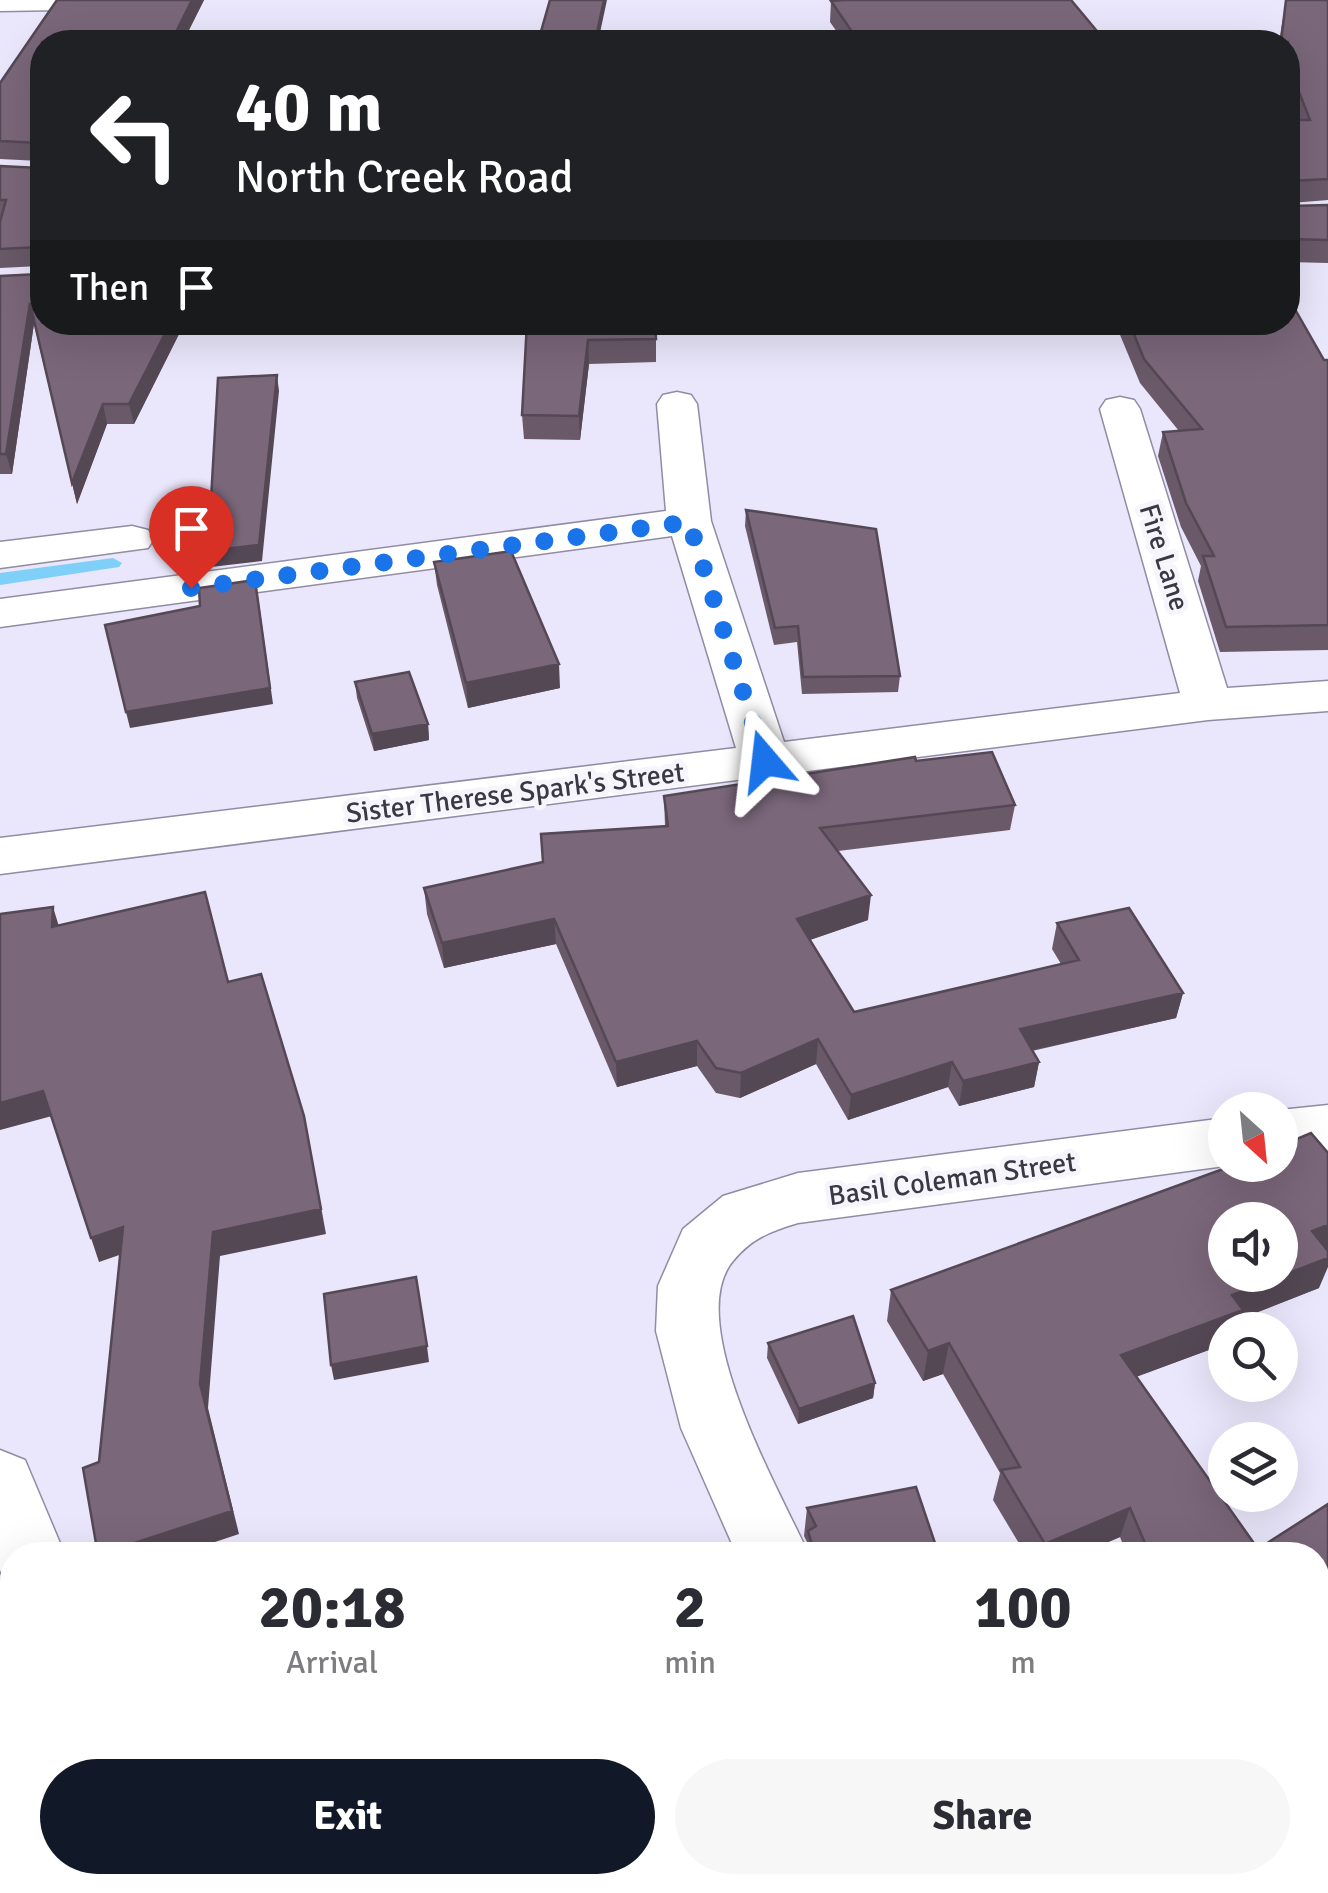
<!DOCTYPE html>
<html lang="en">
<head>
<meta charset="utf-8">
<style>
  :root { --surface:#fff; --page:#f7f7f7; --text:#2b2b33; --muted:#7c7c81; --accent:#111827 }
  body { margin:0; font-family:Signika,sans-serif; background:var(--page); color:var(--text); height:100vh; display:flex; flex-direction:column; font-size:38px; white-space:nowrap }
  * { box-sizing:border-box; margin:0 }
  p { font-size:32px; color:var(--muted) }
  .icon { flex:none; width:55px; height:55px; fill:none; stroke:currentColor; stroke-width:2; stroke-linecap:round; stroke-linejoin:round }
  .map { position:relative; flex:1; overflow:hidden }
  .sheet { position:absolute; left:0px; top:1542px; width:1330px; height:352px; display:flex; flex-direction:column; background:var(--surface); border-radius:40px 40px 0 0; box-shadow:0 10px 40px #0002 }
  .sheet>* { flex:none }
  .top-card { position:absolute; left:30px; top:30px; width:1270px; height:305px; border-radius:40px; box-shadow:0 10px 40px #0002; background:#202124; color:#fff; overflow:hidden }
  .needle { width:65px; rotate:153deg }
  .buttons { position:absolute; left:1208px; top:1092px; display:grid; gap:20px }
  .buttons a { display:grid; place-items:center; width:90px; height:90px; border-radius:50%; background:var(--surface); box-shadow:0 10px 40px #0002; font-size:50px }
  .pin { position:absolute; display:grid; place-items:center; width:85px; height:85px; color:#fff; margin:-102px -42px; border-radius:50% 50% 50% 0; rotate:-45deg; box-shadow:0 0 10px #0007 }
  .pin .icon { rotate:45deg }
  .me { position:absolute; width:110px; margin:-55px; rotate:343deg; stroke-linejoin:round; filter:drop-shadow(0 0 8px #0008) }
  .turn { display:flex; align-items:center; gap:35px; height:210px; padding:0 40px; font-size:45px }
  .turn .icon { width:130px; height:130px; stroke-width:2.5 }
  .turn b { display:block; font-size:70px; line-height:85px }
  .then { display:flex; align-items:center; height:95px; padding:0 40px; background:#0003; gap:20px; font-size:38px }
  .eta { display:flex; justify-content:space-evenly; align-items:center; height:170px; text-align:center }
  .eta b { font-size:60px; font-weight:800; line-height:70px }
  .button { display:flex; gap:20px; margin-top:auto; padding:20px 40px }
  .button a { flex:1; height:115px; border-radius:60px; background:var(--accent); color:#fff; font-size:40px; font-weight:800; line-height:115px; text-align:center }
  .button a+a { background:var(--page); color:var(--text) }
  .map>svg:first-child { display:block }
</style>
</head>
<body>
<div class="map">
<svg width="1328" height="1893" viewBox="0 0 1328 1893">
  <rect width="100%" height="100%" fill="#eae6fb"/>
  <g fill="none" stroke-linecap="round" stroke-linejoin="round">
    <!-- stream -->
    <path fill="#7fd0f8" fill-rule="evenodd" d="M 113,558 L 122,563 L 119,567 L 0,585 L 0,573 Z"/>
    <defs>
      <path id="minor" d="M 0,0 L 138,0 L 123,9 L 0,11 Z
        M 677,392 L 691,395 L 697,404 L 711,521 L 784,742 L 1180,693 L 1100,409 L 1106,400 L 1120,397 L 1134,400 L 1140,409 L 1227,688 L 1328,681 L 1328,711 L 1208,720 L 0,874 L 0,838 L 736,748 L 672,536 L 0,627 L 0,599 L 666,511 L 657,404 L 663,395 Z
        M 132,526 L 148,530 L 154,539 L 148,548 L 0,568 L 0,542 Z
        M 1328,1105 L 1328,1151 L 1280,1158 L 1280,1110 Z
        M 1225,1118 L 1225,1166 L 798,1223 C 771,1231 752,1238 733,1261 C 682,1322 781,1493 809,1555 L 737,1555 L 681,1428 L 656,1331 L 658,1286 L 683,1229 L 723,1196 L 798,1173 Z
        M 0,1450 L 25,1460 L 65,1555 L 12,1555 L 12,1582 L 4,1579 L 0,1570 Z
        M 1328,1794 L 1328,1872 L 1318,1874 L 1318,1796 Z
        M 119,1882 L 199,1882 L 203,1893 L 123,1893 Z
        M 882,1882 L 1085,1882 L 1081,1893 L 886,1893 Z"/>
    </defs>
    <!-- minor casing -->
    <use href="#minor" stroke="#918ca4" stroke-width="3"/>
    <!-- minor -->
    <use href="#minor" fill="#fff" fill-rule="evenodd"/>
  </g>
  <!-- wall -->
  <path fill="#695969" d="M 57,0 L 204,0 L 42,322 L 185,322 L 134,424 L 107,424 L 77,504 L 34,324 L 12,474 L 0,474 L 0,276 L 40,274 L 40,266 L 0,268 L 0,166 L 40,168 L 40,161 L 0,159 L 0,83 Z
    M 1286,0 L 1328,0 L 1328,200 L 1291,203 L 1291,206 L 1328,205 L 1328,263 L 1288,262 L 1288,120 L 1296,120 L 1288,97 L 1288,42 L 1279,42 Z
    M 831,1 L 1106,42 L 844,42 L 830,22 Z
    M 527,322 L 656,339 L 656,362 L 589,364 L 580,440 L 524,439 L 522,415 Z
    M 1112,322 L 1288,322 L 1324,360 L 1328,360 L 1328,650 L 1220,652 L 1198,581 L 1201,566 L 1181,527 L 1158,456 L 1163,432 L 1179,431 L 1140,383 L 1118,330 Z
    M 746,510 L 900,676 L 898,692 L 802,694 L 797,642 L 774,645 L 745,526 Z
    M 434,562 L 560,688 L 468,708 L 437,585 Z
    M 355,682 L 428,724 L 429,740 L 374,751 L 357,698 Z
    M 916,761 L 1015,805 L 1010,830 L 838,851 L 868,920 L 810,940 L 854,1012 L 1061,964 L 1052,949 L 1057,923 L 1183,993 L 1176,1018 L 1032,1051 L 1039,1062 L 1034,1087 L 959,1106 L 948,1087 L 848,1120 L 816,1064 L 740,1098 L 716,1093 L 697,1066 L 617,1087 L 556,944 L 444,968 L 427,914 L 424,888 L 543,862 L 665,826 L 664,796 Z
    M 1319,1288 L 1240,1319 L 1236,1330 L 1225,1330 L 1225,1344 L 1136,1377 L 1258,1549 L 1328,1504 L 1328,1601 L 1318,1603 L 1318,1555 L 1127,1555 L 1120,1537 L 1078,1555 L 1026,1555 L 993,1500 L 1000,1473 L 943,1374 L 923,1381 L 887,1321 L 891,1290 Z
    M 768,1343 L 875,1383 L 873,1398 L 798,1424 L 767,1358 Z
    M 807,1508 L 939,1555 L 805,1555 L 807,1542 L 804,1536 Z"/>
  <!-- shaded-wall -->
  <path fill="#554855" d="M 192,0 L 204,0 L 183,42 L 171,42 Z
    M 604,0 L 607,0 L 598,42 L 595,42 Z
    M 30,303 L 34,323 L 12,474 L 6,454 Z
    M 171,322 L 185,322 L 134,424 L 129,404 Z
    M 588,340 L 589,364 L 580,440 L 579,416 Z
    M 277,375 L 279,391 L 262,561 L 211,567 L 208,551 Z
    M 103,404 L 107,424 L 77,504 L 72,483 Z
    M 258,596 L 273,704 L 130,728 L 126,712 Z
    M 559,664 L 560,688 L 468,708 L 466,683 Z
    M 428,724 L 429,740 L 374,751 L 372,734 Z
    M 871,895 L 868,920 L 795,945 L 797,919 Z
    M 53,907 L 61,933 L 52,927 Z
    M 554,919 L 556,944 L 444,968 L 442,943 Z
    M 1183,993 L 1176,1018 L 1015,1054 L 1020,1029 Z
    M 818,1039 L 816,1064 L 740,1098 L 741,1073 Z
    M 697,1041 L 697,1066 L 617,1087 L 616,1062 Z
    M 952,1062 L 948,1087 L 848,1120 L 851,1095 Z
    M 1039,1062 L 1034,1087 L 959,1106 L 963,1081 Z
    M 43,1091 L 52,1116 L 0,1130 L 0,1103 Z
    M 309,1141 L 326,1234 L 220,1256 L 208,1408 L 239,1534 L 176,1555 L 100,1555 L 200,1384 L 213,1232 Z
    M 1328,1225 L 1328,1252 L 1312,1231 Z
    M 123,1227 L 131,1251 L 99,1262 L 91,1238 Z
    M 1328,1258 L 1328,1267 L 1319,1288 L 1240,1319 L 1236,1330 L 1225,1330 L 1225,1344 L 1111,1386 L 1121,1355 L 1232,1295 Z
    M 949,1343 L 943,1374 L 923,1381 L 928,1351 Z
    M 427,1346 L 429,1362 L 334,1380 L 331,1365 Z
    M 875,1383 L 873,1398 L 798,1424 L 799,1409 Z
    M 1130,1508 L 1120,1537 L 1078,1555 L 1042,1555 L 1045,1544 Z
    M 1328,1576 L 1328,1601 L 1318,1603 L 1318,1578 Z"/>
  <!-- building -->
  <path fill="#7a677a" stroke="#554855" stroke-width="2.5" fill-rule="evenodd" d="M 57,0 L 192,0 L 171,42 L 42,42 L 42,322 L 171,322 L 129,404 L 103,404 L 72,483 L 30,303 L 6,454 L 0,454 L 0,276 L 40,274 L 40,247 L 0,249 L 0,222 L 6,200 L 0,200 L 0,166 L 40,168 L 40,143 L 0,141 L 0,83 Z
    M 550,0 L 604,0 L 595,42 L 538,42 Z
    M 845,0 L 1071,0 L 1106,42 L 859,42 L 831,1 Z
    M 1286,0 L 1328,0 L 1328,179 L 1290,181 L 1291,206 L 1328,205 L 1328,240 L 1288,239 L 1288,120 L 1310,120 L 1288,64 L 1288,42 L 1281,42 Z
    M 1288,297 L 1324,360 L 1328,360 L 1328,625 L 1226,627 L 1203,556 L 1214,556 L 1186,503 L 1163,432 L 1202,429 L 1144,359 L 1129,322 L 1288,322 Z
    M 527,322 L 655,322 L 656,339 L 588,340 L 579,416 L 522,415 Z
    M 277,375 L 259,545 L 208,551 L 218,378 Z
    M 746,510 L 876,529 L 900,676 L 803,677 L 798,626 L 775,628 Z
    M 511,551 L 559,664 L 466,683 L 434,562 Z
    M 255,580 L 270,688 L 126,712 L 105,625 L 200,606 L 199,588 Z
    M 409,672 L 428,724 L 372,734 L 355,682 Z
    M 992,752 L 1015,805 L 820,828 L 871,895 L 797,919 L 854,1012 L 1079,960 L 1057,923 L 1129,908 L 1183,993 L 1020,1029 L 1039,1062 L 963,1081 L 952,1062 L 851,1095 L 818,1039 L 741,1073 L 716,1068 L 697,1041 L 616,1062 L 554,919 L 442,943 L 424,888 L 543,862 L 541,834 L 668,826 L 664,796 L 915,757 L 916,761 Z
    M 205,892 L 228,982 L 261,974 L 304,1116 L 321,1209 L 213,1232 L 200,1384 L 232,1511 L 98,1555 L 83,1468 L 99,1462 L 123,1227 L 91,1238 L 43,1091 L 0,1103 L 0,914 L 53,907 L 52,927 Z
    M 1311,1133 L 1328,1153 L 1328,1225 L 1312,1231 L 1328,1251 L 1328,1258 L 1232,1295 L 1243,1310 L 1121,1355 L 1258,1549 L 1328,1504 L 1328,1576 L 1318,1578 L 1318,1555 L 1150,1555 L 1130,1508 L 1045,1544 L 1001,1470 L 1020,1467 L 949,1343 L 928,1351 L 891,1290 L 1234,1165 L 1280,1165 L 1280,1146 ZM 1225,1220 L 1280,1220 L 1280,1275 L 1225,1275 Z
    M 416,1277 L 427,1346 L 331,1365 L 324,1294 Z
    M 853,1316 L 875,1383 L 799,1409 L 768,1343 Z
    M 916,1487 L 939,1555 L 815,1555 L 808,1531 L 816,1526 L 807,1508 Z"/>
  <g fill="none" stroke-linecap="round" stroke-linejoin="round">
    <!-- route -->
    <path stroke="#1a73e8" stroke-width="18" stroke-dasharray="0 32.4" d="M 191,588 L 689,522 L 765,761"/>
  </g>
  <g text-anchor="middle" stroke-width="10" stroke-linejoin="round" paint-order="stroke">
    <!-- street labels -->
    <g font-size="28" fill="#3a3843" stroke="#f6f5fb">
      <text transform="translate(1165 557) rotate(73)" y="10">Fire Lane</text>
      <text transform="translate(515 792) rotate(-7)" y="10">Sister Therese Spark's Street</text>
      <text transform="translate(952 1178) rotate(-8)" y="10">Basil Coleman Street</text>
    </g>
  </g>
</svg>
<div class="buttons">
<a><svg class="needle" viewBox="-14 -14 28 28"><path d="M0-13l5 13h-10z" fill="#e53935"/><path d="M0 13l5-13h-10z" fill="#7c7c81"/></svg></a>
<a><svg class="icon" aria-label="sound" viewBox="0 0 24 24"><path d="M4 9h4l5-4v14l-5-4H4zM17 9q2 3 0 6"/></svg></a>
<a><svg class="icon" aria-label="search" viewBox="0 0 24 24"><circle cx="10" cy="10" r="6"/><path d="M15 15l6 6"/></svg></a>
<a><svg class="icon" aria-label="layers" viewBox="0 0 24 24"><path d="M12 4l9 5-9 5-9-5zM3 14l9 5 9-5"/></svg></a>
</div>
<div class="pin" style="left:191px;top:588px;background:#d93025"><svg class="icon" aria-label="arrive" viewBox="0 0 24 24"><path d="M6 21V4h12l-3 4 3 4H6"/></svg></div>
<svg class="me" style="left:765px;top:761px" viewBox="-20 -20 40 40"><path d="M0-17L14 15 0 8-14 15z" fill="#1a73e8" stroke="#fff" stroke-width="4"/></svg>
<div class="top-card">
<div class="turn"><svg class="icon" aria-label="left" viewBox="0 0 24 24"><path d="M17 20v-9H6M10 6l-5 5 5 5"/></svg><div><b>40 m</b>North Creek Road</div></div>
<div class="then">Then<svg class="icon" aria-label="arrive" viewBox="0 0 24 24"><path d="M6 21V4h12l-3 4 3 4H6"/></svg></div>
</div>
<section class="sheet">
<div class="eta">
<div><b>20:18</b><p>Arrival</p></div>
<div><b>2</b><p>min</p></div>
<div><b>100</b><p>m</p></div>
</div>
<div class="button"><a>Exit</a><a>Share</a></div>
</section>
</div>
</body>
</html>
